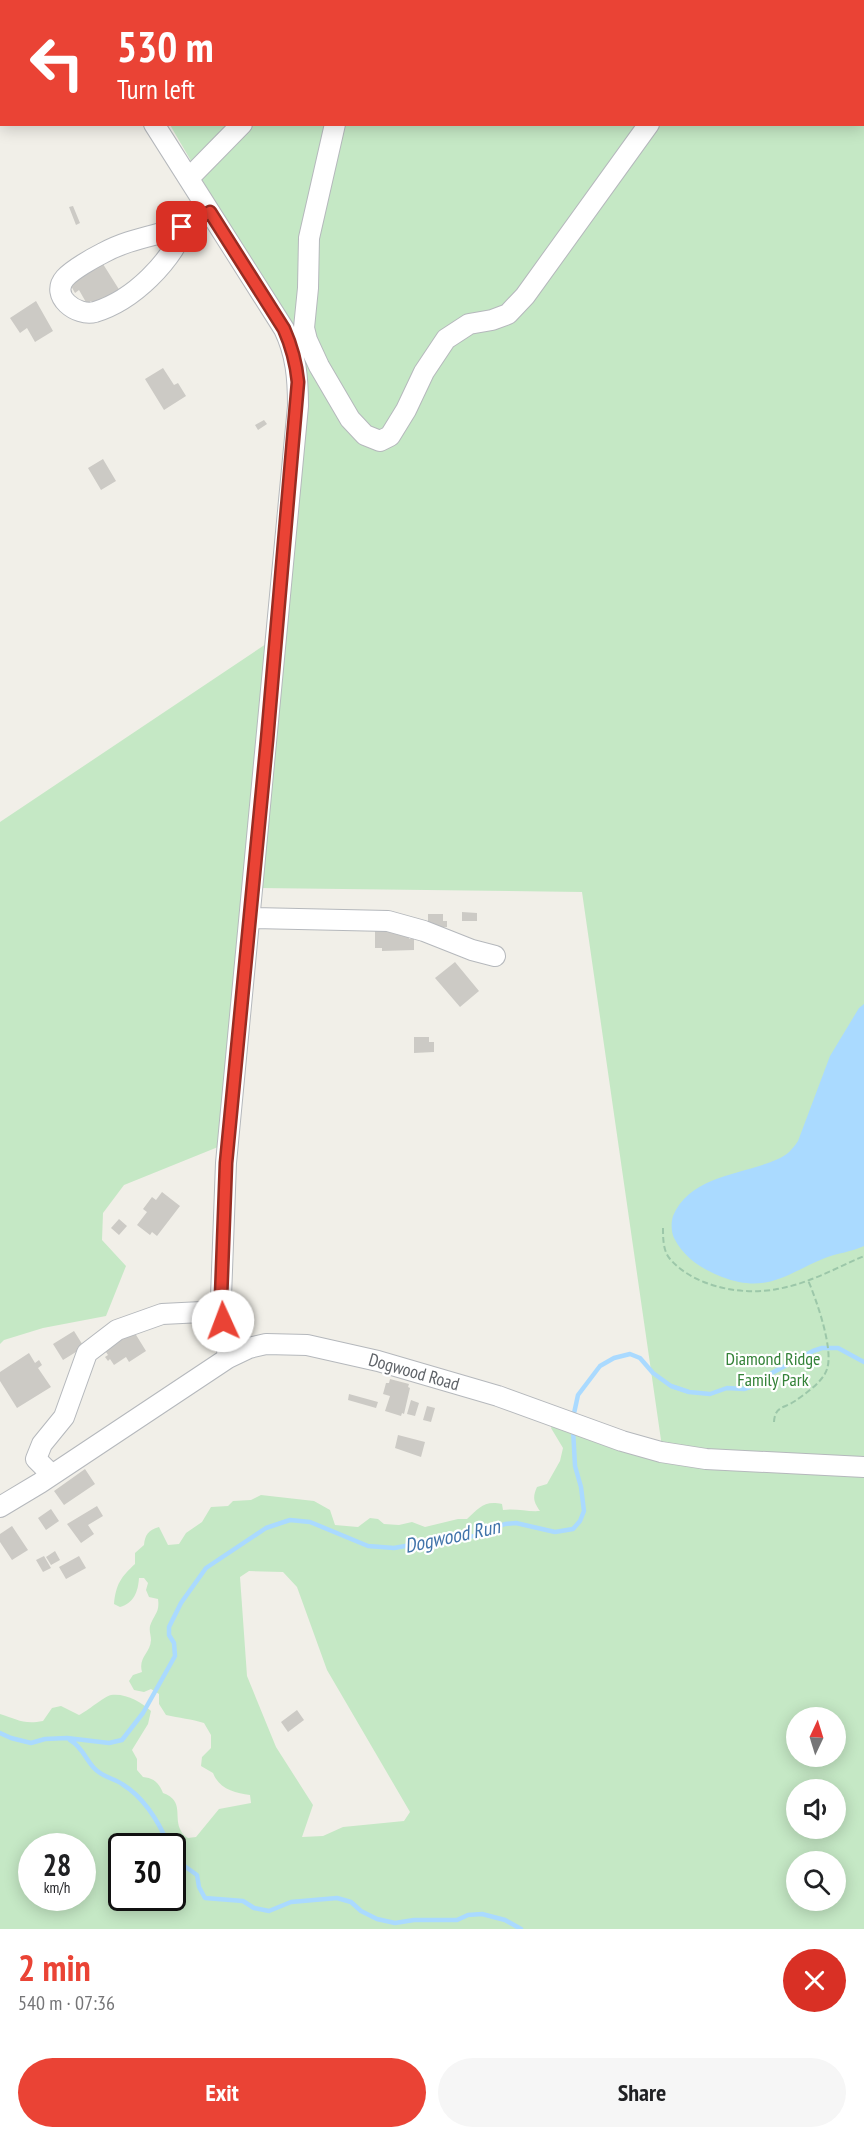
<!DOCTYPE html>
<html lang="en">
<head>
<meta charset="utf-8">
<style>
  :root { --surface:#fff; --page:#f6f6f6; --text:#202124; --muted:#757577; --accent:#ea4335 }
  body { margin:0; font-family:"PT Sans Narrow",sans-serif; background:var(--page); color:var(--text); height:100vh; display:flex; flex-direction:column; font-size:22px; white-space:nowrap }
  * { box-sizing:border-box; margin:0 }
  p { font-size:20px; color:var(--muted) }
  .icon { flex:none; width:33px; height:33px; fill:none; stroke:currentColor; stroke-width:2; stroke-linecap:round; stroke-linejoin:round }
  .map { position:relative; height:1929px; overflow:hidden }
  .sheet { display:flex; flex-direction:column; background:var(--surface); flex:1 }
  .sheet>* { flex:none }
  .top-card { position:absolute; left:0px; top:0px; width:864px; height:126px; box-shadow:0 3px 15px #0003; background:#ea4335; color:#fff; overflow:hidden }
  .needle { width:39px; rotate:4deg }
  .fabs { position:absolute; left:786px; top:1707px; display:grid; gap:12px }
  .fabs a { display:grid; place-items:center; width:60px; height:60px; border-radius:50%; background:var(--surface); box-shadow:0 3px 15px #0003; font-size:30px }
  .speed { position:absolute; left:18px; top:1833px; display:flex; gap:12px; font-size:30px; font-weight:700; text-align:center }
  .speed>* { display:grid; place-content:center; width:78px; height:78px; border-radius:50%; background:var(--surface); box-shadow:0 3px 15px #0003; line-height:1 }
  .speed small { font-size:15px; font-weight:400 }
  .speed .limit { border:3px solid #111; border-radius:9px; background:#fff; color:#111 }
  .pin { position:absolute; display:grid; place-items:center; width:51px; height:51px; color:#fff; margin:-26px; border-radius:12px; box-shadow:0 3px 9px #0006 }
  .me { position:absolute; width:66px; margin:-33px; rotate:358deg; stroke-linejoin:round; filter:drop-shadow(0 0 4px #0008) }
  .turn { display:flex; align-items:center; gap:21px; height:126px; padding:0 18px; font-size:27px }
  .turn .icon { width:78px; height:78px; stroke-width:2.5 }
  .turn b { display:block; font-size:42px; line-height:51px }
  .round { display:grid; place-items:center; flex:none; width:63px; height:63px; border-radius:32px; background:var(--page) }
  .head { display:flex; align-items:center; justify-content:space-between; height:102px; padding:0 18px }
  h1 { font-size:36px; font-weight:800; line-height:45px; color:var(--accent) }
  .button { display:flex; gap:12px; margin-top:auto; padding:12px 18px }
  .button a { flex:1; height:69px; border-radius:36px; background:var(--accent); color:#fff; font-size:24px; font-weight:800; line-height:69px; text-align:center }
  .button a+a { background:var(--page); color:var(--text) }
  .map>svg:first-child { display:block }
</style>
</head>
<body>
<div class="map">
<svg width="864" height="1929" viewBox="0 0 864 1929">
  <rect width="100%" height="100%" fill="#f1efe8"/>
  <!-- green -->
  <path fill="#c5e8c5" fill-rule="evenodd" d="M 97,0 L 864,0 L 864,1460 L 662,1447 L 582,892 L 259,888 L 307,390 L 306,369 L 302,350 L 170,125 L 862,124 L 862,2 Z
    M 266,644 L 218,1147 L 124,1185 L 103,1213 L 102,1240 L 126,1266 L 106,1316 L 43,1328 L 4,1340 L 0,1344 L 0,822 Z
    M 553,1424 L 580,1434 L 864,1473 L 864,1929 L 0,1929 L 0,1714 C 17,1719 23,1725 43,1721 L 52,1708 L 61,1706 L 79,1715 C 88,1711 103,1697 111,1695 C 126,1693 141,1702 151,1711 L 148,1724 L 132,1750 L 137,1759 L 137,1770 L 143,1777 C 154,1778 159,1783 163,1793 C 185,1801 173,1817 181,1831 C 182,1834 185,1836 188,1838 L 196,1837 L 219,1809 L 251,1803 L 250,1795 C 235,1793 219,1789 213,1773 L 201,1766 L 202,1757 L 211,1748 L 211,1735 L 204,1723 C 192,1719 179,1718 166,1715 L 159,1704 L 159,1694 L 151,1689 L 144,1692 L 134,1690 L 129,1681 L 133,1675 L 142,1672 C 138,1657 150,1654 151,1640 C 151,1635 149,1632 150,1626 C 154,1614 160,1613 158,1599 L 149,1597 L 146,1590 L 148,1583 L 144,1578 L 139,1578 C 138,1592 134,1603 120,1607 L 114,1604 C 116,1584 121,1577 135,1564 L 135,1553 L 144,1545 C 145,1535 148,1530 159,1527 L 168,1545 L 179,1544 L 186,1533 L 202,1522 L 211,1507 L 228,1506 L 233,1501 L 251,1500 L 261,1495 L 314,1501 L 330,1510 L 335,1525 L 358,1527 L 370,1518 L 378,1519 L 384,1524 L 399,1525 L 412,1522 L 425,1527 L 458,1519 L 467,1519 C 479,1508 484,1500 502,1504 L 503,1510 C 516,1508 527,1512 540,1511 C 534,1502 532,1498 537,1487 L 547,1484 L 560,1461 L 563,1448 L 551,1428 ZM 249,1571 L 283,1572 L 297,1587 L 327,1670 L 410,1812 L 404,1821 L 343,1827 L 323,1836 L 302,1837 L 313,1805 L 276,1747 L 247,1676 L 240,1577 ZM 796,1718 L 836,1718 L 836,1756 L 796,1756 ZM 796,1790 L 836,1790 L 836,1828 L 796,1828 ZM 32,1846 L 82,1846 L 82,1898 L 32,1898 ZM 122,1846 L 172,1846 L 172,1898 L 122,1898 ZM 796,1862 L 836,1862 L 836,1900 L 796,1900 Z"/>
  <!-- water -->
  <path fill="#aadaff" d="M 864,1004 L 864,1246 C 851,1252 838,1253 825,1258 C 786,1274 767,1294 722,1277 C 702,1269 684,1258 674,1238 C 671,1232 671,1222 673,1216 C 690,1175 743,1175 778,1159 C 787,1155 792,1150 798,1141 L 830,1056 L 859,1008 Z"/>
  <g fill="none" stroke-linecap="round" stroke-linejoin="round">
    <!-- stream -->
    <path stroke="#aadaff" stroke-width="4.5" d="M 573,1418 L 578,1395 L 600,1366 L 614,1358 L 630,1354 L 640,1358 L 653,1373 L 671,1386 L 689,1392 L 710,1394 L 727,1388 L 744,1389 L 759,1384 L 770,1374 L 813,1351 L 822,1348 L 838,1348 L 864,1362
      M 0,1733 L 11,1738 L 31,1743 L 45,1739 L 67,1738 L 109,1743 L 122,1740 L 143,1713 L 175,1656 L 174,1643 L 169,1635 L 169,1627 L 181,1603 L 206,1568 L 266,1528 L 290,1520 L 310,1522 L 368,1546 L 394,1548 L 455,1537 L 474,1536 L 505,1524 L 516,1523 L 555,1532 L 573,1529 L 580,1521 L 584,1511 L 581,1487 L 575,1466 L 573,1429
      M 70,1740 C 82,1747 85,1758 94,1768 C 102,1777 113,1778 122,1784 C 145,1798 159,1822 169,1846
      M 172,1853 L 183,1865 L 197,1875 L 199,1887 L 205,1898 L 243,1901 L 254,1908 L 269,1911 L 291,1902 L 337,1898 L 351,1902 L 361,1911 L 377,1919 L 395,1923 L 414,1920 L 457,1920 L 468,1915 L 482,1914 L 505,1920 L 521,1929"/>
  </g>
  <!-- building -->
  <path fill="#cccac5" d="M 73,206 L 80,223 L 76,225 L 69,207 Z
    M 103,264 L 120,291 L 93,305 L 91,301 L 87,304 L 79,290 L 75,293 L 70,284 L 75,279 Z
    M 36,301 L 53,331 L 35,342 L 27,328 L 20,333 L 10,318 Z
    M 163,368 L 174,385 L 178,383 L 186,396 L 164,410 L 145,379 Z
    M 264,420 L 267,424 L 258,430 L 255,425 Z
    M 103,459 L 116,481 L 101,490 L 88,468 Z
    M 462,912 L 477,913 L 477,921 L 462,921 Z
    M 428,914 L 443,914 L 443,921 L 447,921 L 447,927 L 428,928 Z
    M 381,929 L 409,930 L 409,939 L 414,938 L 414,950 L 382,951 L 382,948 L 375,948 L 375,931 L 381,931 Z
    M 455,962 L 479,991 L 460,1007 L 435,978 Z
    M 414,1037 L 429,1037 L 429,1042 L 434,1042 L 434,1052 L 414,1053 Z
    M 162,1192 L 180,1206 L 157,1236 L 152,1232 L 150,1235 L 137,1225 L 147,1212 L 143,1209 L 152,1197 L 156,1200 Z
    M 119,1219 L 127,1226 L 119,1235 L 111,1228 Z
    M 133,1330 L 146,1351 L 129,1362 L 126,1357 L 114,1365 L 110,1359 L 108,1361 L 105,1357 L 108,1355 L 104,1349 Z
    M 74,1331 L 84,1347 L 63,1360 L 53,1344 Z
    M 29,1353 L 35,1363 L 39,1360 L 42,1365 L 38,1368 L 51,1387 L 17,1408 L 0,1381 L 0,1372 Z
    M 390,1379 L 409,1384 L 408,1387 L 410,1388 L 404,1414 L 402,1413 L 401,1416 L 385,1411 L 390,1396 L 383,1394 L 386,1383 L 389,1383 Z
    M 349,1394 L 378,1402 L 376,1408 L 348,1400 Z
    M 411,1400 L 419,1403 L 415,1416 L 407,1414 Z
    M 427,1406 L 435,1408 L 431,1422 L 423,1420 Z
    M 398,1435 L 425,1442 L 421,1457 L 395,1448 Z
    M 85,1469 L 95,1484 L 64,1505 L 54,1491 Z
    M 97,1506 L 103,1516 L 88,1525 L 94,1534 L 81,1543 L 67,1524 Z
    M 51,1509 L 59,1521 L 46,1530 L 38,1518 Z
    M 12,1526 L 28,1550 L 12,1560 L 0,1542 L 0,1534 Z
    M 55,1551 L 60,1560 L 51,1565 L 46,1557 Z
    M 44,1556 L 51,1568 L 43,1572 L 36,1560 Z
    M 79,1556 L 86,1568 L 66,1579 L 59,1567 Z
    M 297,1710 L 304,1720 L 288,1732 L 281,1722 Z"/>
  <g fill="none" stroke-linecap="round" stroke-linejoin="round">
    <defs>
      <path id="minor" d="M 78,0 L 79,2
        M 317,2 L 318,0
        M 367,2 L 367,0
        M 154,124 L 284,329 C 296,354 298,378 298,406 L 226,1163 L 221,1297 L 228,1358
        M 335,124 L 309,238 L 308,288 L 304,328 L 307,340 L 319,366 L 350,419 L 365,435 L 380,441 L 390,436 L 406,410 L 424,372 L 446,339 L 469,324 L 492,320 L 508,314 L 525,296 L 649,124
        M 189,178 L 242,124
        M 186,225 C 171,262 134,300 95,312 C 77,317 49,296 65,278 C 72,270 93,258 103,253 C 128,239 155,236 182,227 C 191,224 201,217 210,212
        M 250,918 L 388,921 L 424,931 L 472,950 L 495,956
        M 52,1475 L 36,1459 L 42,1444 L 64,1417 L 87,1353 L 117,1330 L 162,1314 L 222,1311
        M 0,1507 L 40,1483 L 228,1358 L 249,1348 L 266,1344 L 307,1345 L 378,1361 L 498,1396 L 622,1441 L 661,1452 L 706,1459 L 864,1467"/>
    </defs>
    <!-- minor casing -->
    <use href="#minor" stroke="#b5b8bc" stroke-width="22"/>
    <!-- path -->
    <path stroke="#9cc7a9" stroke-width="2" stroke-dasharray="6 3" stroke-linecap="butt" d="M 663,1228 C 663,1238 663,1251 670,1259 C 694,1287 743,1296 777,1289 C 808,1284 836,1268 864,1256
      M 774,1422 C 775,1406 783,1409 795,1401 C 805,1394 823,1382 827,1369 C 834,1349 816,1299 808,1280"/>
    <!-- minor -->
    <use href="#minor" stroke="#fff" stroke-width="20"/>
  </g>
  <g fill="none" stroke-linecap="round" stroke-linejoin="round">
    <defs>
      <path id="route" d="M 182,227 L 210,212 L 284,329 C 292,347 296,362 298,382 L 267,740 L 226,1163 L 221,1297 L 223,1321"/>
    </defs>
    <!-- route casing -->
    <use href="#route" stroke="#982c22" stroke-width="15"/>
    <!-- route -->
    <use href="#route" stroke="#ea4335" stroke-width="10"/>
  </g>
  <g text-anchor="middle" stroke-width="4.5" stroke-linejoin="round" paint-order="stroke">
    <!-- park labels -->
    <g font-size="18" fill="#348238" stroke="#fff">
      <text x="773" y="1365">Diamond Ridge<tspan x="773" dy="21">Family Park</tspan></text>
    </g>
    <!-- street labels -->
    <g font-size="18" fill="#5f6368" stroke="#fff">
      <text transform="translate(414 1372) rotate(16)" y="6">Dogwood Road</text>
    </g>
    <!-- water labels -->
    <g font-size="20" font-style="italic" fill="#4174aa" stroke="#fff">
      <text transform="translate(452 1536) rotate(-12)" y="7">Dogwood Run</text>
    </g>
  </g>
</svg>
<div class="fabs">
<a><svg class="needle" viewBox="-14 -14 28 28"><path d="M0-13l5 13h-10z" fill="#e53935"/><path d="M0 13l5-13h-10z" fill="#757577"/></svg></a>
<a><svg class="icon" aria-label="sound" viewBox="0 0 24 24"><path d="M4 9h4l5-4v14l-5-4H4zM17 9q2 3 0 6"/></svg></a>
<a><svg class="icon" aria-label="search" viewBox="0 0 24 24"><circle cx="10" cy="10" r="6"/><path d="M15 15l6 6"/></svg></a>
</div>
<div class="speed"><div>28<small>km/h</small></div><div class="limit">30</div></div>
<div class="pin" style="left:182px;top:227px;background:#d93025"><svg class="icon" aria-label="arrive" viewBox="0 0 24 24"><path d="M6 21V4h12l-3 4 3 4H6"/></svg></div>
<svg class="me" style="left:223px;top:1321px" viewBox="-20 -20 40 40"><circle r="19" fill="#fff"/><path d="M0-13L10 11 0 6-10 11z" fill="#ea4335"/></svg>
<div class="top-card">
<div class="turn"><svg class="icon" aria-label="left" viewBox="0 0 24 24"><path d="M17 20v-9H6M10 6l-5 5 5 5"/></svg><div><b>530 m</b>Turn left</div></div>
</div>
</div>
<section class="sheet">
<div class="head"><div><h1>2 min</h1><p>540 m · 07:36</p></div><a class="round" style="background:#d93025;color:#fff"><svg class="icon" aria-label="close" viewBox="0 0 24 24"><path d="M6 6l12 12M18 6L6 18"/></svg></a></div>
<div class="button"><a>Exit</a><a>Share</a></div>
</section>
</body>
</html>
